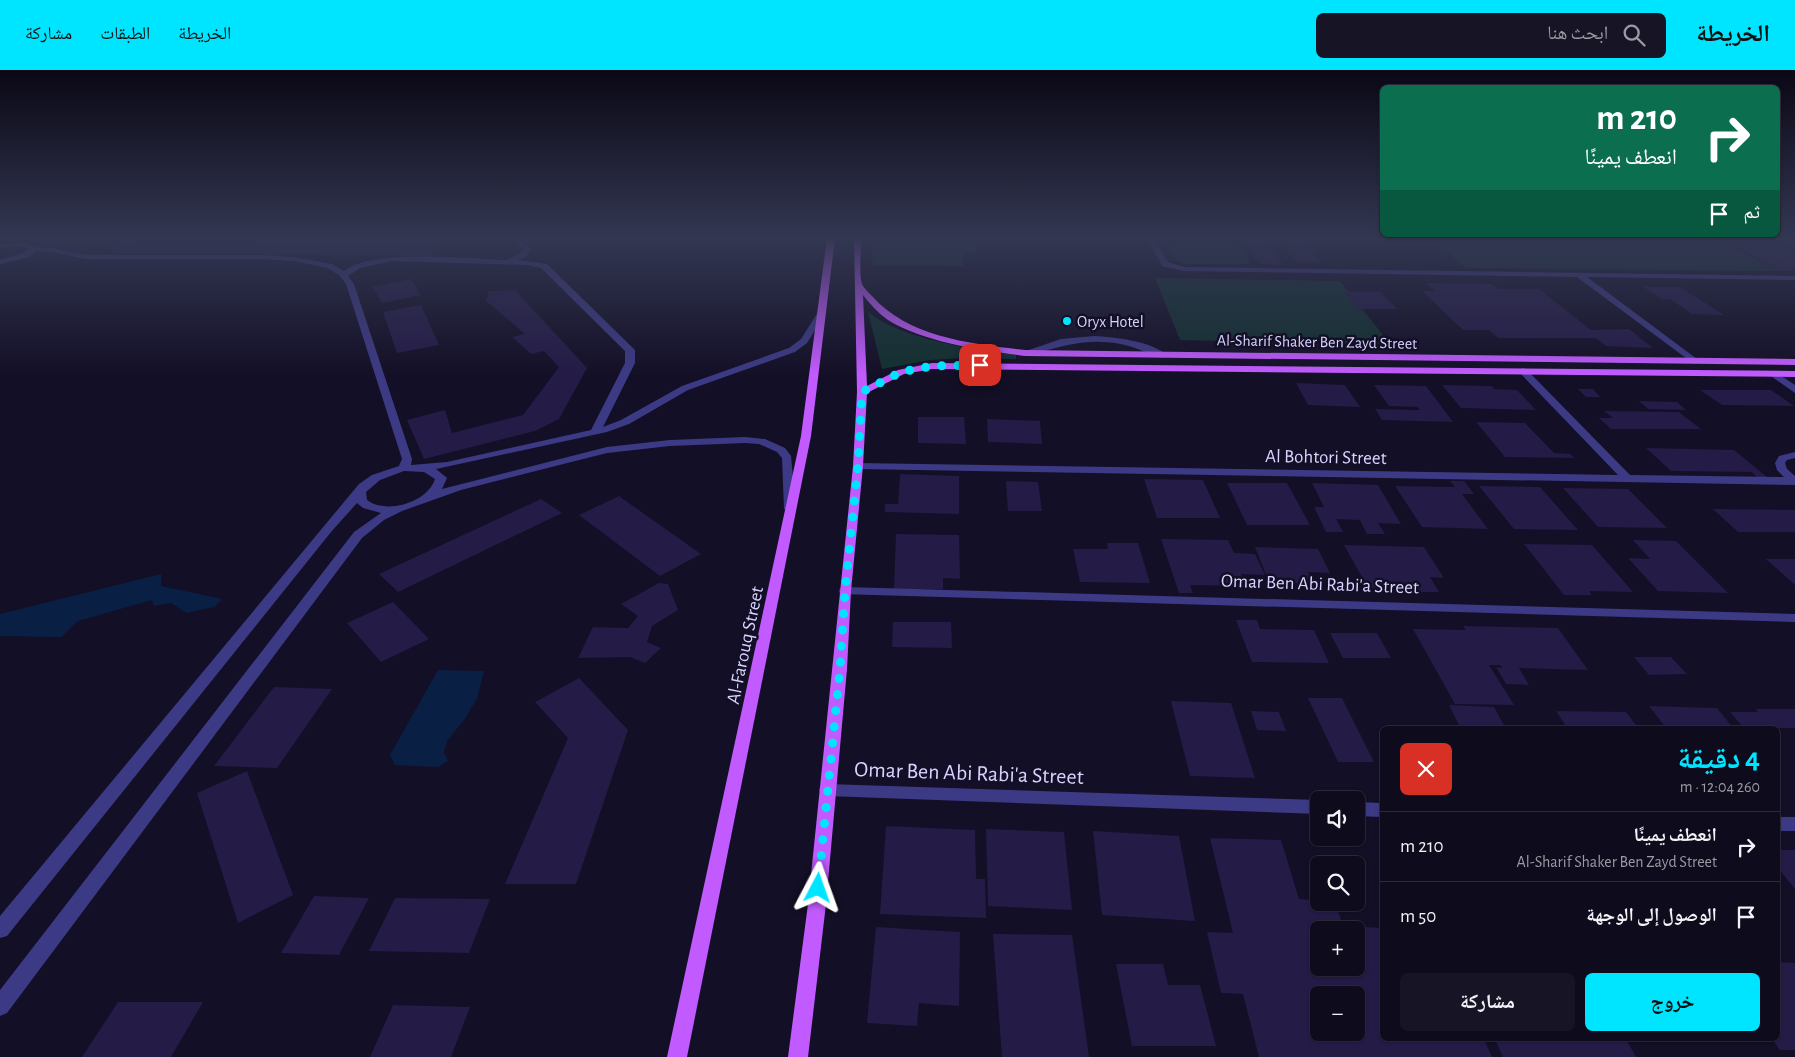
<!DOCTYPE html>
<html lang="ar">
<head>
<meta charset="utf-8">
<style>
  :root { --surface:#0e0b1c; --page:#171425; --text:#f1f3f6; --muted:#9b9ba3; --line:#2e2b3b; --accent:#00e5ff }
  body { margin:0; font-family:"Alegreya Sans","Noto Naskh Arabic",sans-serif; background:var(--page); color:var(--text); direction:rtl; height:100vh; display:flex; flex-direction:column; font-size:19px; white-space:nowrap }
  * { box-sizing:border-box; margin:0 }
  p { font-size:16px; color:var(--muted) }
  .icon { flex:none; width:28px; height:28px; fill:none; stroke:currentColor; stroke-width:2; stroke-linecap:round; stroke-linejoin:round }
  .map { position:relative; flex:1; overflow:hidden; direction:ltr }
  .panel { position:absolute; left:1380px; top:656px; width:400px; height:315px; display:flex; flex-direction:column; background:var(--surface); border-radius:8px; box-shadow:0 1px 4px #0004,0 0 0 1px var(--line); direction:rtl }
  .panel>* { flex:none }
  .banner { position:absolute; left:1380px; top:15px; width:400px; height:152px; border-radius:8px; box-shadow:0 1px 4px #0004,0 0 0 1px var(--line); direction:rtl; background:#0b6e4f; color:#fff; overflow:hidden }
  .tools { position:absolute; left:1310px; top:721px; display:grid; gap:10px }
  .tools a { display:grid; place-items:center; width:55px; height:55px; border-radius:8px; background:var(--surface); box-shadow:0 1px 4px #0004,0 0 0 1px var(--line); font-size:25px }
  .pin { position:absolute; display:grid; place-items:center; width:42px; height:42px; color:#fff; margin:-21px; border-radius:10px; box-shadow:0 2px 8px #0006 }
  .me { position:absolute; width:55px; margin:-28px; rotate:4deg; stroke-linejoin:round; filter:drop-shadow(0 0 4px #0008) }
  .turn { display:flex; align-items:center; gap:18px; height:105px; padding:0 20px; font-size:22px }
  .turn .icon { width:65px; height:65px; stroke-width:2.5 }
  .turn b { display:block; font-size:35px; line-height:42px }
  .then { display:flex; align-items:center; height:48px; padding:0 20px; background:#0003; gap:10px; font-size:19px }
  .round { display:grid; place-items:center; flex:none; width:52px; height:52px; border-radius:8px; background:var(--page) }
  .summary { display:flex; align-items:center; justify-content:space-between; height:85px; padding:0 20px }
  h1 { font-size:30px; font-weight:700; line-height:38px; color:var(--accent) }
  .cta { display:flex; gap:10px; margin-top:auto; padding:10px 20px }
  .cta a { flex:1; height:58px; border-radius:8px; background:var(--accent); color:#111; font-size:20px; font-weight:700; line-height:58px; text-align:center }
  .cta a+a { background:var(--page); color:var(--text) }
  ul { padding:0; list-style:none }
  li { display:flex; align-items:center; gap:15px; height:70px; padding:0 20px; border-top:1px solid var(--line) }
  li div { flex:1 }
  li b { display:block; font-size:19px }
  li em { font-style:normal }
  header { display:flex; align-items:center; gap:30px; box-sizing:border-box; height:70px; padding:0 25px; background:var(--accent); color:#111 }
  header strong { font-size:24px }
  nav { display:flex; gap:28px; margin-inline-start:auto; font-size:18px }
  .search { width:350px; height:45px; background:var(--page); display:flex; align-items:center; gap:12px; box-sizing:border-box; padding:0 18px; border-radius:8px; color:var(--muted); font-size:19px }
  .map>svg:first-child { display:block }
</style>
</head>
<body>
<header>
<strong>الخريطة</strong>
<div class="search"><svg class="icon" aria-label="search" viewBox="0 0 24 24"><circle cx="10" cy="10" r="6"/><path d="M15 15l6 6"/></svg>ابحث هنا</div>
<nav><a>الخريطة</a><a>الطبقات</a><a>مشاركة</a></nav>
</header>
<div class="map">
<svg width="1795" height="987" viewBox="0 0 1795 987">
  <rect width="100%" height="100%" fill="#130f26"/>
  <!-- green -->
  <path fill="#12302f" d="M 871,168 L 982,168 L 976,183 L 962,182 L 963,196 L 873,195 Z
    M 1164,168 L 1235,168 L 1251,194 L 1185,194 L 1176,190 Z
    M 1432,168 L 1716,168 L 1777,201 L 1466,198 Z
    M 1155,208 L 1340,211 L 1390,274 L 1180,270 Z
    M 868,242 C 903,270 972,279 1016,285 L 1016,289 L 962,288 L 930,290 L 882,299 Z"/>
  <!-- water -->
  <path fill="#0a1f44" d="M 161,504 L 161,516 L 222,529 L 214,537 L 186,543 L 171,533 L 154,536 L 152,530 L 78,551 L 61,567 L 0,566 L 0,544 Z
    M 438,600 L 484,601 L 477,629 L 464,650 L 447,671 L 444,682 L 448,691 L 438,697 L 395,695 L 390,685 Z"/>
  <!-- building -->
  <path fill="#241b47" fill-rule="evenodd" d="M 263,168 L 298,168 L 295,170 L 399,171 L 403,168 L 450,168 L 430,186 L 114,183 L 107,175 L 136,169 L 141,174 L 253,175 Z
    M 1241,168 L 1302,168 L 1321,192 L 1296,192 L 1282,173 L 1268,172 L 1283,195 L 1259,194 Z
    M 1618,168 L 1661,169 L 1666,171 L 1624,171 Z
    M 1683,168 L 1696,168 L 1706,174 L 1693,174 Z
    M 1740,171 L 1773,172 L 1795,184 L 1795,201 L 1778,201 L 1736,175 L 1748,176 Z
    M 411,209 L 421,225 L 382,233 L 373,217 Z
    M 1426,213 L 1492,214 L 1499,219 L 1539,219 L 1591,260 L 1629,259 L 1653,278 L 1606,276 L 1596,268 L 1498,268 L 1489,260 L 1463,260 L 1422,221 L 1435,221 Z
    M 1643,217 L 1680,217 L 1724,245 L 1692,244 L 1670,229 L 1662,229 Z
    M 515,220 L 587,298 L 559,349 L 535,361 L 424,389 L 407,350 L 445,340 L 452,363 L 523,345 L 559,297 L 544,281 L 531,284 L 512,267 L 525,264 L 486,231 L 489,221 Z
    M 1343,222 L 1381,222 L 1397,239 L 1358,239 Z
    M 421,235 L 439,275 L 397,283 L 383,242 Z
    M 1296,313 L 1345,315 L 1360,337 L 1308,335 Z
    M 1374,315 L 1426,316 L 1453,352 L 1382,350 L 1375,339 L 1420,340 L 1417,337 L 1389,336 Z
    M 1442,315 L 1492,316 L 1494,319 L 1517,320 L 1536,340 L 1461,338 Z
    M 1578,319 L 1593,319 L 1600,327 L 1586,327 Z
    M 1700,320 L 1771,320 L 1794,336 L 1722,335 Z
    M 1639,331 L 1677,332 L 1686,340 L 1648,339 Z
    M 1604,341 L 1679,342 L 1701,359 L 1611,359 L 1599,348 L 1613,348 Z
    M 918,347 L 964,347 L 966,374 L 918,373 Z
    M 987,349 L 1040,351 L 1042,374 L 988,372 Z
    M 1476,352 L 1525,353 L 1554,383 L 1570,384 L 1575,388 L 1505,387 Z
    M 1646,378 L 1734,380 L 1767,407 L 1757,407 L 1752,402 L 1671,401 Z
    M 900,404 L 959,406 L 959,444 L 885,442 L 885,434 L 898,434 Z
    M 1144,409 L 1203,410 L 1220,448 L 1157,448 Z
    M 1006,411 L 1038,412 L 1042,441 L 1008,441 Z
    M 1450,411 L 1464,411 L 1474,424 L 1462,424 L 1488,459 L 1422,457 L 1395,416 L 1455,417 Z
    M 1227,413 L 1287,413 L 1310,455 L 1247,455 Z
    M 1312,413 L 1378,415 L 1401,454 L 1378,453 L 1385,464 L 1367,464 L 1360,450 L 1336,449 L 1343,462 L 1326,462 L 1314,437 L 1324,437 Z
    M 1479,416 L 1540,417 L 1578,460 L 1514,459 Z
    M 1563,418 L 1628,419 L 1667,458 L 1598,457 Z
    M 619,426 L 701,484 L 660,506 L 579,445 Z
    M 541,429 L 562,443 L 398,522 L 379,504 Z
    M 1713,439 L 1795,440 L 1795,462 L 1738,462 Z
    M 896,464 L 959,465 L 960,509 L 943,508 L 943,519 L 894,519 Z
    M 1161,469 L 1228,470 L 1234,483 L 1255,484 L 1265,505 L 1241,504 L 1246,516 L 1190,515 L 1193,523 L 1179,523 Z
    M 1633,470 L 1676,471 L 1728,523 L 1658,521 L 1628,488 L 1650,489 Z
    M 1107,473 L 1138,473 L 1150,513 L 1080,512 L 1073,479 L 1108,479 Z
    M 1524,474 L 1592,475 L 1633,522 L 1589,521 L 1592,525 L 1564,525 Z
    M 1344,475 L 1424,477 L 1444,508 L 1430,507 L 1439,522 L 1406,522 L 1404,518 L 1368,518 Z
    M 1255,477 L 1318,479 L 1330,503 L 1308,502 L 1313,514 L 1269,512 Z
    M 1766,489 L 1795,489 L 1795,515 Z
    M 659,513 L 668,514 L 678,540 L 652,556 L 647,572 L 661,578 L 645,593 L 630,587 L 578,588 L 593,557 L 628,558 L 638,546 L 621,534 Z
    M 393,532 L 429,569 L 381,592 L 347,553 Z
    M 1236,550 L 1257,550 L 1260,559 L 1314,560 L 1329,593 L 1252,592 Z
    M 893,552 L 951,552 L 952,578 L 892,577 Z
    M 1463,556 L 1558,558 L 1588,600 L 1519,598 L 1529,615 L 1506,614 L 1496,597 L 1502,598 L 1500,595 L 1489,595 L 1514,635 L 1455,634 L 1413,559 L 1466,560 Z
    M 1330,563 L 1377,563 L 1391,588 L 1343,588 Z
    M 1634,587 L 1671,587 L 1687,604 L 1649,605 Z
    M 579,608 L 628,660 L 576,814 L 505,814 L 568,668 L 535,632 Z
    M 274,617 L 332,619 L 277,698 L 214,696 Z
    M 1308,628 L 1342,628 L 1374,692 L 1338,692 Z
    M 1171,631 L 1231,633 L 1255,708 L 1190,706 Z
    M 1449,635 L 1494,637 L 1506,659 L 1461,659 Z
    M 1649,636 L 1717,638 L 1734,659 L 1667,659 Z
    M 1756,639 L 1795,639 L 1795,658 L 1744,658 L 1730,642 L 1758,642 Z
    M 1251,641 L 1279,642 L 1286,661 L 1257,660 Z
    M 1556,641 L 1626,642 L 1639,659 L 1568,659 Z
    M 247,701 L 293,825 L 238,853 L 197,723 Z
    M 886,756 L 975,760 L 976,809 L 985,809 L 986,848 L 880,844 Z
    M 986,759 L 1064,762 L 1072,840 L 988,836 Z
    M 1093,761 L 1179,766 L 1195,851 L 1102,845 Z
    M 1210,768 L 1281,770 L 1299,829 L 1335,832 L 1343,856 L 1382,858 L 1382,969 L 1484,969 L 1492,987 L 1259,987 L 1243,924 L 1221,923 L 1207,862 L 1233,863 ZM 1319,860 L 1356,860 L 1356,898 L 1319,898 ZM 1319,925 L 1356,925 L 1356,962 L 1319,962 Z
    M 1778,780 L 1795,780 L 1795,819 L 1778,798 Z
    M 314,826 L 369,828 L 339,885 L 281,883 Z
    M 395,828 L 490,829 L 469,883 L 369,881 Z
    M 876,857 L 960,862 L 959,936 L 919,933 L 917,956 L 867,953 Z
    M 993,864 L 1072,865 L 1089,987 L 1002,987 Z
    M 1778,892 L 1795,893 L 1795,980 L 1780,980 L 1772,969 L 1778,969 Z
    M 1116,894 L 1163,894 L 1168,915 L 1200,915 L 1216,976 L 1132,976 Z
    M 118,932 L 203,932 L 171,987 L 82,987 Z
    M 393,935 L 470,937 L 451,987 L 370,987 Z
    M 1495,969 L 1626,969 L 1636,987 L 1503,987 Z"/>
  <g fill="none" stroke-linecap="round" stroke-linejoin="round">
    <!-- minor -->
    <path fill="#3d3a85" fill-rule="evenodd" d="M 512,168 L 519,168 L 531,179 L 526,187 L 518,190 L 547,194 L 635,280 L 635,293 L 603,357 L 621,350 L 682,316 L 789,278 L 801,269 L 818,242 L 825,244 L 807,273 L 795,282 L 688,320 L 629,354 L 607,362 L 436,399 L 447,408 L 442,419 L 607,377 L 670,370 L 745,367 L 765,369 L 785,378 L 791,386 L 796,439 L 790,442 L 784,439 L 782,388 L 777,382 L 759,374 L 745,373 L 670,376 L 607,383 L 461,420 L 402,441 L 384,450 L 362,468 L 7,943 L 0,946 L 0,920 L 354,462 L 381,443 L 363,438 L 357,433 L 331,462 L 7,866 L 0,868 L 0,846 L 359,414 L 372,405 L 399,396 L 402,389 L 346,214 L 339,205 L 327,198 L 294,191 L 259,189 L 85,189 L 53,182 L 35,181 L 29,187 L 0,194 L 0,190 L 23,183 L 28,179 L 25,177 L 0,178 L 0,174 L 26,173 L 35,177 L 53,178 L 85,185 L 259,185 L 294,187 L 332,194 L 344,201 C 373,178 469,189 507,190 L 520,183 L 523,179 ZM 391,191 L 528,195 L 541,198 L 625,281 L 625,293 L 591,360 L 447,392 L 411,395 L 412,389 L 354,214 L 348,206 L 360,198 ZM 404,401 L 424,402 L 435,409 C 428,432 387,445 367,430 L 366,422 L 380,410 Z
      M 1147,168 L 1153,168 L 1168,192 L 1184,197 L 1795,206 L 1795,210 L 1587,207 L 1697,289 L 1697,293 L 1694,294 L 1577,207 L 1184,201 L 1162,196 Z
      M 1094,266 C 1114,267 1151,271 1167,285 L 1162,288 C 1149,284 1138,278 1125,275 C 1089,266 1059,277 1025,286 L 1020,283 L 1061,269 Z
      M 1523,298 L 1526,299 L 1630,405 L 1784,407 L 1777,400 L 1775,393 L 1779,386 L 1795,382 L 1795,388 L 1787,390 L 1785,393 L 1787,399 L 1795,406 L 1795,415 L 858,399 L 853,396 L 858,393 L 1618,405 L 1520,303 L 1520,299 Z
      M 1774,301 L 1795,315 L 1795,323 L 1771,306 L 1771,302 Z
      M 845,517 L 1795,544 L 1795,552 L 840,524 L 839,521 L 840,518 Z
      M 827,714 L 1319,730 L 1319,744 L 827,726 L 821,725 L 819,720 L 821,715 Z
      M 1356,732 L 1382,733 L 1382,747 L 1356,746 Z
      M 1778,747 L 1795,747 L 1795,761 L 1778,761 Z"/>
    <!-- primary -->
    <path fill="#c25bff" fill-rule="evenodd" d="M 827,168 L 835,168 L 811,366 L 687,987 L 667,987 L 801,366 Z
      M 854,168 L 861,168 C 861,179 859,205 862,214 C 864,218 869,223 872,226 C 909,268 973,274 1025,280 L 1795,289 L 1795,295 L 1025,286 C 982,280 925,273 888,250 C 878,243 870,234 863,225 L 867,316 L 898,300 L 932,293 L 1795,301 L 1795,307 L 932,299 L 904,304 L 867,323 L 863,396 L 851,521 L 847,599 L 826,834 L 808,987 L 788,987 L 808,834 L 853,396 L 857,322 Z"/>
  </g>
  <!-- sky -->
  <linearGradient id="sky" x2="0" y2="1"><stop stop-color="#0a0815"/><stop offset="0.55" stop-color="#333752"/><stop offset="1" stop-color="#333752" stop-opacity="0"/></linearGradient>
  <rect width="1795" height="306" fill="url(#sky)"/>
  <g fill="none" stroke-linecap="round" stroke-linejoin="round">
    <!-- route -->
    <path stroke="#00e5ff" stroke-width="9" stroke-dasharray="0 16.2" d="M 818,818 L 840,599 L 845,521 L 858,396 L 862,322 L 901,302 L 932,296 L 980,295"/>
  </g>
  <!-- markers -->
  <circle fill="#00e5ff" stroke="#130f26" stroke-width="2" cx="1067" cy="251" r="5"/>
  <g text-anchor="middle" stroke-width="5" stroke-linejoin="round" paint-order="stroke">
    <!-- far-poi labels -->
    <g font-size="16" fill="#d9d4ff" stroke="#130f26" text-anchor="start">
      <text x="1077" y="257">Oryx Hotel</text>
    </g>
    <!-- far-street labels -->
    <g font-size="16" fill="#d9d4ff" stroke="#130f26">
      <text transform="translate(1317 271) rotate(1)" y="6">Al-Sharif Shaker Ben Zayd Street</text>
    </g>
    <!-- street labels -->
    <g font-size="19" fill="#d9d4ff" stroke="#130f26">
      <text transform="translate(1326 386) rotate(1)" y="7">Al Bohtori Street</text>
      <text transform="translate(1320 513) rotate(2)" y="7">Omar Ben Abi Rabi'a Street</text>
      <text transform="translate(744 575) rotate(-78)" y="7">Al-Farouq Street</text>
    </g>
    <!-- near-street labels -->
    <g font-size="22" fill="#d9d4ff" stroke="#130f26">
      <text transform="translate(969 702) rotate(2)" y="8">Omar Ben Abi Rabi'a Street</text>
    </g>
  </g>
</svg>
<div class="tools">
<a><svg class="icon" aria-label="sound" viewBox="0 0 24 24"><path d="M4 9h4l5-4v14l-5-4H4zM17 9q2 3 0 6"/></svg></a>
<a><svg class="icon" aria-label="search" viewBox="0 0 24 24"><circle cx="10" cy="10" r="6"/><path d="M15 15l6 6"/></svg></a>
<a>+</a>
<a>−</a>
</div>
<div class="pin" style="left:980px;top:295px;background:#d93025"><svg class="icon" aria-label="arrive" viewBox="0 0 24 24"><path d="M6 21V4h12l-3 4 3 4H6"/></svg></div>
<svg class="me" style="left:818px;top:818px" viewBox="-20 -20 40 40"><path d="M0-17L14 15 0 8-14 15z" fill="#00e5ff" stroke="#fff" stroke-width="4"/></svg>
<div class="banner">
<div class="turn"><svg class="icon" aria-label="right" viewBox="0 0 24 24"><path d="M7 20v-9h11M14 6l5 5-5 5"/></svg><div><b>210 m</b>انعطف يمينًا</div></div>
<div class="then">ثم<svg class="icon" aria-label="arrive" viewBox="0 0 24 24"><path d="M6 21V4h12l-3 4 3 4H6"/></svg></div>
</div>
<section class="panel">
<div class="summary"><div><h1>4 دقيقة</h1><p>260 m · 12:04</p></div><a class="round" style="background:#d93025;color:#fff"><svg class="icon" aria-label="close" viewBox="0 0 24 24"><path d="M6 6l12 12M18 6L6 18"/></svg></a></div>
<ul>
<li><svg class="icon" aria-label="right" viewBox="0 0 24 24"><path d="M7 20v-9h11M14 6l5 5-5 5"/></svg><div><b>انعطف يمينًا</b><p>Al-Sharif Shaker Ben Zayd Street</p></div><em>210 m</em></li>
<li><svg class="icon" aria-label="arrive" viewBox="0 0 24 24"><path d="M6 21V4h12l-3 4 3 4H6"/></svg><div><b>الوصول إلى الوجهة</b></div><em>50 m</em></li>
</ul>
<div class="cta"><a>خروج</a><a>مشاركة</a></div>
</section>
</div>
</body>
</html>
